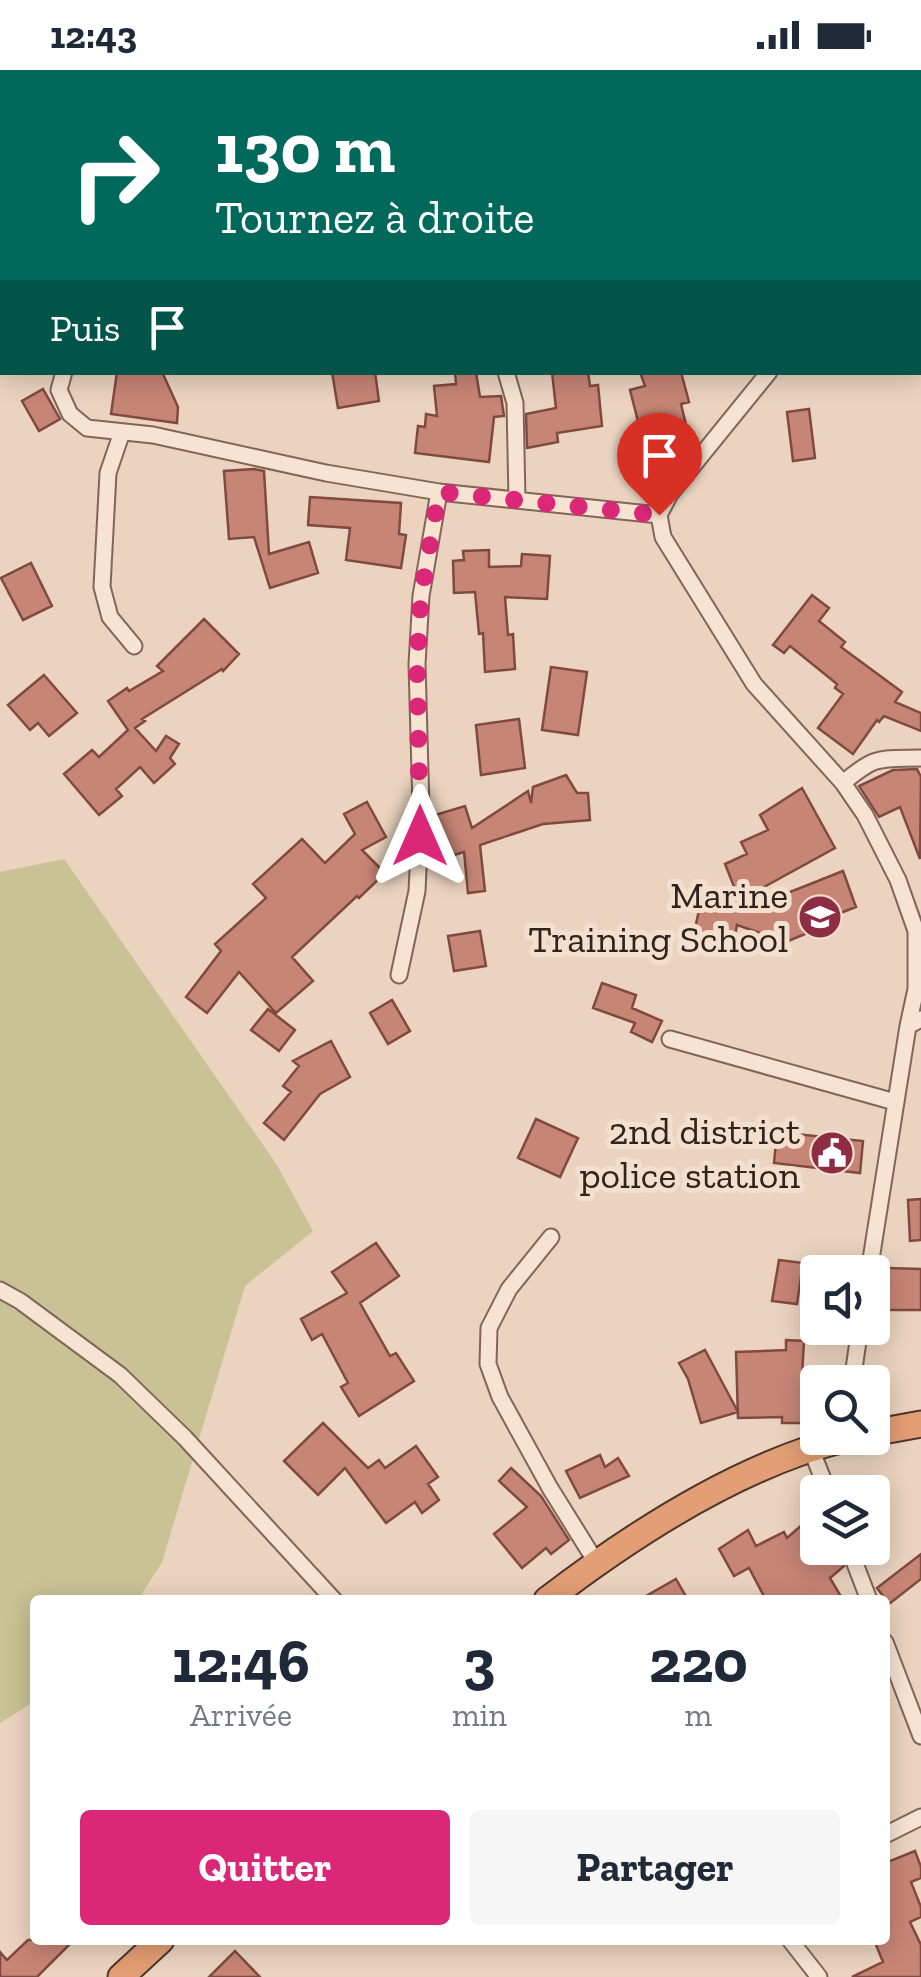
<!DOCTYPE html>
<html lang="fr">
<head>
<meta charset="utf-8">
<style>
  :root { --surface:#fff; --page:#f6f6f7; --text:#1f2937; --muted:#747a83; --accent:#db2777 }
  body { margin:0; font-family:"Zilla Slab",serif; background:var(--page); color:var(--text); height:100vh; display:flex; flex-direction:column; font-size:38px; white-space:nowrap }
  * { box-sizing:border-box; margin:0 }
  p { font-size:32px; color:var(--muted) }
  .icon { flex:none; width:55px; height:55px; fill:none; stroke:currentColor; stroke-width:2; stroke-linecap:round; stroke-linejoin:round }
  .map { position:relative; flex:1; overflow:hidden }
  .sheet { position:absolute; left:30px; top:1525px; width:860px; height:350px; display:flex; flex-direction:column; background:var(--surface); border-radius:10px; box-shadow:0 5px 25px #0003 }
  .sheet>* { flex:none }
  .top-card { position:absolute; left:0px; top:0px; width:922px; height:305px; box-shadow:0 5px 25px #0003; background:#00695c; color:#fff; overflow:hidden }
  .controls { position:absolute; left:800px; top:1185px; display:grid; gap:20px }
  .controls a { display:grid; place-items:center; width:90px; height:90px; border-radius:10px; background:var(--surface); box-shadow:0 5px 25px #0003; font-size:50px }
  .pin { position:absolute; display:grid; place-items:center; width:85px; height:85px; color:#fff; margin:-102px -42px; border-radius:50% 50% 50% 0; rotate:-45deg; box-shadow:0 0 10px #0007 }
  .pin .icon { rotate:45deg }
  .me { position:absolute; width:110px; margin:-55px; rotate:0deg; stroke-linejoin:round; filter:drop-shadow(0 0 8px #0008) }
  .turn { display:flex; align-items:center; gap:35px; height:210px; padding:0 50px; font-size:45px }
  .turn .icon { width:130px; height:130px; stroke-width:2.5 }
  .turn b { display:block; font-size:70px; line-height:85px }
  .then { display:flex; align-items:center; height:95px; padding:0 50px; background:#0003; gap:20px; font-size:38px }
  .eta { display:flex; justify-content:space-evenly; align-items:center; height:170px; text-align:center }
  .eta b { font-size:60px; font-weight:800; line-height:70px }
  .primary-button { display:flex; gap:20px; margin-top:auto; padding:20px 50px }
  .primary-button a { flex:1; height:115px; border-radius:10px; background:var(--accent); color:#fff; font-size:40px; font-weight:800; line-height:115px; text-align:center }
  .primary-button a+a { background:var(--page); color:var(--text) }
  .status { display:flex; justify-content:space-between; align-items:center; height:70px; padding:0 50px; background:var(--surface); direction:ltr }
  .status svg { height:28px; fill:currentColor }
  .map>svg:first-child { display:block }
</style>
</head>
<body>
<div class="status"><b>12:43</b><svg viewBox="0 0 49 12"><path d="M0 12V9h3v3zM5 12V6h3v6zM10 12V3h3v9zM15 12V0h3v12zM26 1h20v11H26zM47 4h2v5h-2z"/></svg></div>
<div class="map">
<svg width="921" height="1907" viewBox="0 0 921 1907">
  <rect width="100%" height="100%" fill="#ebd3bf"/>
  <!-- green -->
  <path fill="#c8c294" d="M 64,789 L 275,1092 L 313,1161 L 245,1216 L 162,1492 L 138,1530 L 35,1530 L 35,1631 L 0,1653 L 0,802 Z"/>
  <!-- water -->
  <path fill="#a2bdae" stroke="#6a8a7a" stroke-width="2.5" d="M 0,0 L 487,0 L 484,2 L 2,2 L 2,125 L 0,126 Z"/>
  <!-- building -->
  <path fill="#c78576" stroke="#804a40" stroke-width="2.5" d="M 117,302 L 162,302 L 178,337 L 177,353 L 111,344 Z
    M 332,302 L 375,302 L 379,331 L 338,338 Z
    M 455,302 L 476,302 L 480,327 L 501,326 L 504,346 L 494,347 L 489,392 L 415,383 L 418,356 L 425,357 L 426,344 L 437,346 L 434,316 L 456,314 Z
    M 552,302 L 588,302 L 590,316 L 598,315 L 602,356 L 557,363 L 558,372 L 527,378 L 526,344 L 556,338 Z
    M 640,302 L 681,302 L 689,332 L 681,334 L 686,355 L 642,367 L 630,320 L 645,316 Z
    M 43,319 L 60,349 L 39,361 L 22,331 Z
    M 809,339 L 815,388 L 793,391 L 787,342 Z
    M 254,399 L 264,401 L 269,484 L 309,472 L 318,503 L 270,518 L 254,467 L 229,469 L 224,401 Z
    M 310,427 L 401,433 L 399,464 L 406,465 L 401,498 L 346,490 L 350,458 L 308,455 Z
    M 489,480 L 489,497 L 521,496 L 522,484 L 550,486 L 547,529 L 505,527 L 508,565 L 513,564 L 515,599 L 485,602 L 483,563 L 479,564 L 475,522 L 454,523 L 453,491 L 464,490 L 463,481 Z
    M 31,493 L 52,536 L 23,550 L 1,508 Z
    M 812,525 L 829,538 L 819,551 L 845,572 L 841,577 L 902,622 L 895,632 L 921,643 L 921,661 L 884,646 L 879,652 L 877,650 L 853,684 L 818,658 L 843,624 L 835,618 L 837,614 L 790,576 L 784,583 L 773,575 Z
    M 204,549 L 239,584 L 223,601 L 222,599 L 142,649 L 145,651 L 135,658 L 156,681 L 166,666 L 179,674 L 170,688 L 175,694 L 154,713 L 140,697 L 116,719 L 122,726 L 99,745 L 64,704 L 92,680 L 99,687 L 128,660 L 108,631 L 127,618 L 129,621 L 163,601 L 157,596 Z
    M 551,597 L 587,602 L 578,665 L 542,660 Z
    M 44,605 L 77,643 L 49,666 L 38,653 L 30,660 L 8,635 Z
    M 519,649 L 525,698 L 481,705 L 476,655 Z
    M 917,699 L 921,707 L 920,789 L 900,737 L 879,747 L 859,716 L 893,700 Z
    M 566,705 L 577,723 L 588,723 L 590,750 L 543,754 L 480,775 L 485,821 L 468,823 L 464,782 L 441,789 L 431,757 L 432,746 L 465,736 L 472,758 L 528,721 L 531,733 L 533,717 Z
    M 802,718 L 835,778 L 764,817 L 770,830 L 843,801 L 856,837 L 802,858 L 805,864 L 786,872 L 737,855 L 734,871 L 694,863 L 703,822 L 739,829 L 725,794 L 747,784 L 741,772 L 768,760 L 760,745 Z
    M 367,732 L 386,767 L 362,780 L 385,803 L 359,828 L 357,826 L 292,887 L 313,911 L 276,943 L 239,902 L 207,943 L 186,927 L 221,881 L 215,874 L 266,828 L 253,814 L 302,769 L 325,793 L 355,764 L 344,744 Z
    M 480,861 L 486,896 L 454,901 L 448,866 Z
    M 602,913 L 636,925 L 632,938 L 662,951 L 652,972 L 631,962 L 635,953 L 593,938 Z
    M 392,930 L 410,961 L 388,974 L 370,943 Z
    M 268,939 L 295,960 L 279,981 L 251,960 Z
    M 331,971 L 350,1007 L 320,1024 L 284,1070 L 264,1053 L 291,1022 L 283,1016 L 299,996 L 293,991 Z
    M 536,1049 L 578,1068 L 560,1107 L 518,1088 Z
    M 777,1062 L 863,1071 L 860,1103 L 774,1093 Z
    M 921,1129 L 921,1170 L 910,1171 L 908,1130 Z
    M 376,1173 L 399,1206 L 360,1233 L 390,1286 L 396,1283 L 414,1311 L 359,1346 L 341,1317 L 348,1313 L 322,1264 L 312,1270 L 301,1249 L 347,1223 L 332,1202 Z
    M 779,1190 L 803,1193 L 797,1234 L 772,1231 Z
    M 888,1198 L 921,1199 L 921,1240 L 887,1240 L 887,1226 L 881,1226 L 882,1206 L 887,1206 Z
    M 786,1270 L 804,1271 L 802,1306 L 814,1305 L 814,1318 L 818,1318 L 818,1353 L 782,1353 L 782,1347 L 738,1348 L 736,1282 L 786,1280 Z
    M 705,1280 L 738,1342 L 701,1353 L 688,1309 L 679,1293 Z
    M 323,1353 L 368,1398 L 379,1390 L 385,1398 L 416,1376 L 438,1407 L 428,1414 L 439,1430 L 422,1443 L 415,1432 L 386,1453 L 345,1398 L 318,1425 L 284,1391 Z
    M 600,1385 L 605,1397 L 618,1388 L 629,1406 L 580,1428 L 566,1401 Z
    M 511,1398 L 541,1426 L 569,1470 L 551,1484 L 546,1478 L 522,1498 L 494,1464 L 527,1437 L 499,1411 Z
    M 812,1446 L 818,1453 L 818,1478 L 838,1478 L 844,1496 L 830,1508 L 843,1530 L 766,1530 L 749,1498 L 734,1506 L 719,1479 L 748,1460 L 756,1476 L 784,1462 L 787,1468 Z
    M 921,1484 L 921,1509 L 889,1534 L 877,1518 Z
    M 676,1509 L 688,1530 L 639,1530 Z
    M 915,1781 L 921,1797 L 921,1808 L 911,1812 L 921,1837 L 921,1847 L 910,1852 L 921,1875 L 921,1907 L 852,1907 L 883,1892 L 874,1870 L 885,1870 L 885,1793 Z
    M 28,1870 L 74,1870 L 37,1907 L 0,1907 L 0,1882 L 7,1890 Z
    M 235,1881 L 260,1907 L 209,1907 Z"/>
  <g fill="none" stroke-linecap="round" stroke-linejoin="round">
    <defs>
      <path id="minor" d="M 797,0 L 798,2
        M 920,194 L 921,195
        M 64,302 L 59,320 L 70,344 L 87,358 L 153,365 L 326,403 L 439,422 L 659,445
        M 506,302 L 515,333 L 517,430
        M 769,302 L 670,424 L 659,445 L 663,467 L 754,614 L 843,713 L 865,745 L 898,810 L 916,861 L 916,919 L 908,956
        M 122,362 L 108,403 L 102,517 L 110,547 L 134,576
        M 843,713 C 876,685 879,689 921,688
        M 399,905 L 417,821 L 421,738 L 417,594 L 421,526 L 439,422
        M 670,969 L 895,1032
        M 551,1167 L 509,1219 L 489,1258 L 488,1294 L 500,1327 L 550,1418 L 596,1492
        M 869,1202 L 908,956 L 921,949
        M 0,1220 L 20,1231 L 120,1305 L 185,1368 L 334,1530
        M 852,1312 L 860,1258
        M 811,1379 L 828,1422
        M 849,1478 L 869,1530
        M 885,1572 L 921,1666
        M 885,1765 L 921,1747
        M 790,1870 L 819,1907"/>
      <path id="trunk" d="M 872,1363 L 921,1354
        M 547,1530 C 633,1464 741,1394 848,1368
        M 121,1907 L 161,1870"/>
    </defs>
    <!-- minor casing -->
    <use href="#minor" stroke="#826558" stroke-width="19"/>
    <!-- trunk casing -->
    <use href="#trunk" stroke="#50352d" stroke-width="29"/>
    <!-- minor -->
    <use href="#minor" stroke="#f6e3d1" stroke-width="15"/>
    <!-- trunk -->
    <use href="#trunk" stroke="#e29e74" stroke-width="25"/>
  </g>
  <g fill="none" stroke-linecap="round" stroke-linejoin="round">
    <!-- route -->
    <path stroke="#db2777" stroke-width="18" stroke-dasharray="0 32.4" d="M 420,766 L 417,594 L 421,526 L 439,422 L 659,445"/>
  </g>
  <!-- icons -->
  <defs>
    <symbol id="school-disc" viewBox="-11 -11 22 22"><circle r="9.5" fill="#8e2c44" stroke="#f3dfce"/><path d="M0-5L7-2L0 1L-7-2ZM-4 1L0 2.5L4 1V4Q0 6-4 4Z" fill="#fff"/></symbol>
    <symbol id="civic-disc" viewBox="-11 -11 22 22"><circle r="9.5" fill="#8e2c44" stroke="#f3dfce"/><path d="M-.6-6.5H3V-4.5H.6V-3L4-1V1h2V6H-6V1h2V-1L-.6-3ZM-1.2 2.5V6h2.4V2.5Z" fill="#fff"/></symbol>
  </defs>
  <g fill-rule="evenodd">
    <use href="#school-disc" x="795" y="822" width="50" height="50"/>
    <use href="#civic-disc" x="807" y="1058" width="50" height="50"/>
  </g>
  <g text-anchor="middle" stroke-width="10" stroke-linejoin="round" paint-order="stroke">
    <!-- poi labels -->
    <g font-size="38" fill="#32221c" stroke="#f3dfce" text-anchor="end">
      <text x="788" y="838">Marine<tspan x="788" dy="44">Training School</tspan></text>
      <text x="800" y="1074">2nd district<tspan x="800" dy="44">police station</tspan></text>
    </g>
  </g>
</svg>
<div class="controls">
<a><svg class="icon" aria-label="sound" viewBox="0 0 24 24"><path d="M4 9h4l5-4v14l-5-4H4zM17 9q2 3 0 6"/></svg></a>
<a><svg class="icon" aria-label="search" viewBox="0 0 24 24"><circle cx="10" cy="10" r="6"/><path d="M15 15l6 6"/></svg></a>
<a><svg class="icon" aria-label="layers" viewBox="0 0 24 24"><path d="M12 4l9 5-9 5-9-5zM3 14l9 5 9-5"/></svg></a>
</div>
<div class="pin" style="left:659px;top:445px;background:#d93025"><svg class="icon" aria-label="arrive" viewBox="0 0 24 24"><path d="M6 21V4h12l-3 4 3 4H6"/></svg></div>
<svg class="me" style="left:420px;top:766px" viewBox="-20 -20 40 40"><path d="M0-17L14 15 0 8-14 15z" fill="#db2777" stroke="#fff" stroke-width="4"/></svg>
<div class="top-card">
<div class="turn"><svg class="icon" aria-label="right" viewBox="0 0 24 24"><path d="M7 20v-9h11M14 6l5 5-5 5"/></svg><div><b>130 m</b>Tournez à droite</div></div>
<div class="then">Puis<svg class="icon" aria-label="arrive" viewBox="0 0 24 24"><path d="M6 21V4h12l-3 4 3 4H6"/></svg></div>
</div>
<section class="sheet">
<div class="eta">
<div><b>12:46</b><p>Arrivée</p></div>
<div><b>3</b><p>min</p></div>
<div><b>220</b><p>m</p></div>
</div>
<div class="primary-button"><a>Quitter</a><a>Partager</a></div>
</section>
</div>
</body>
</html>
